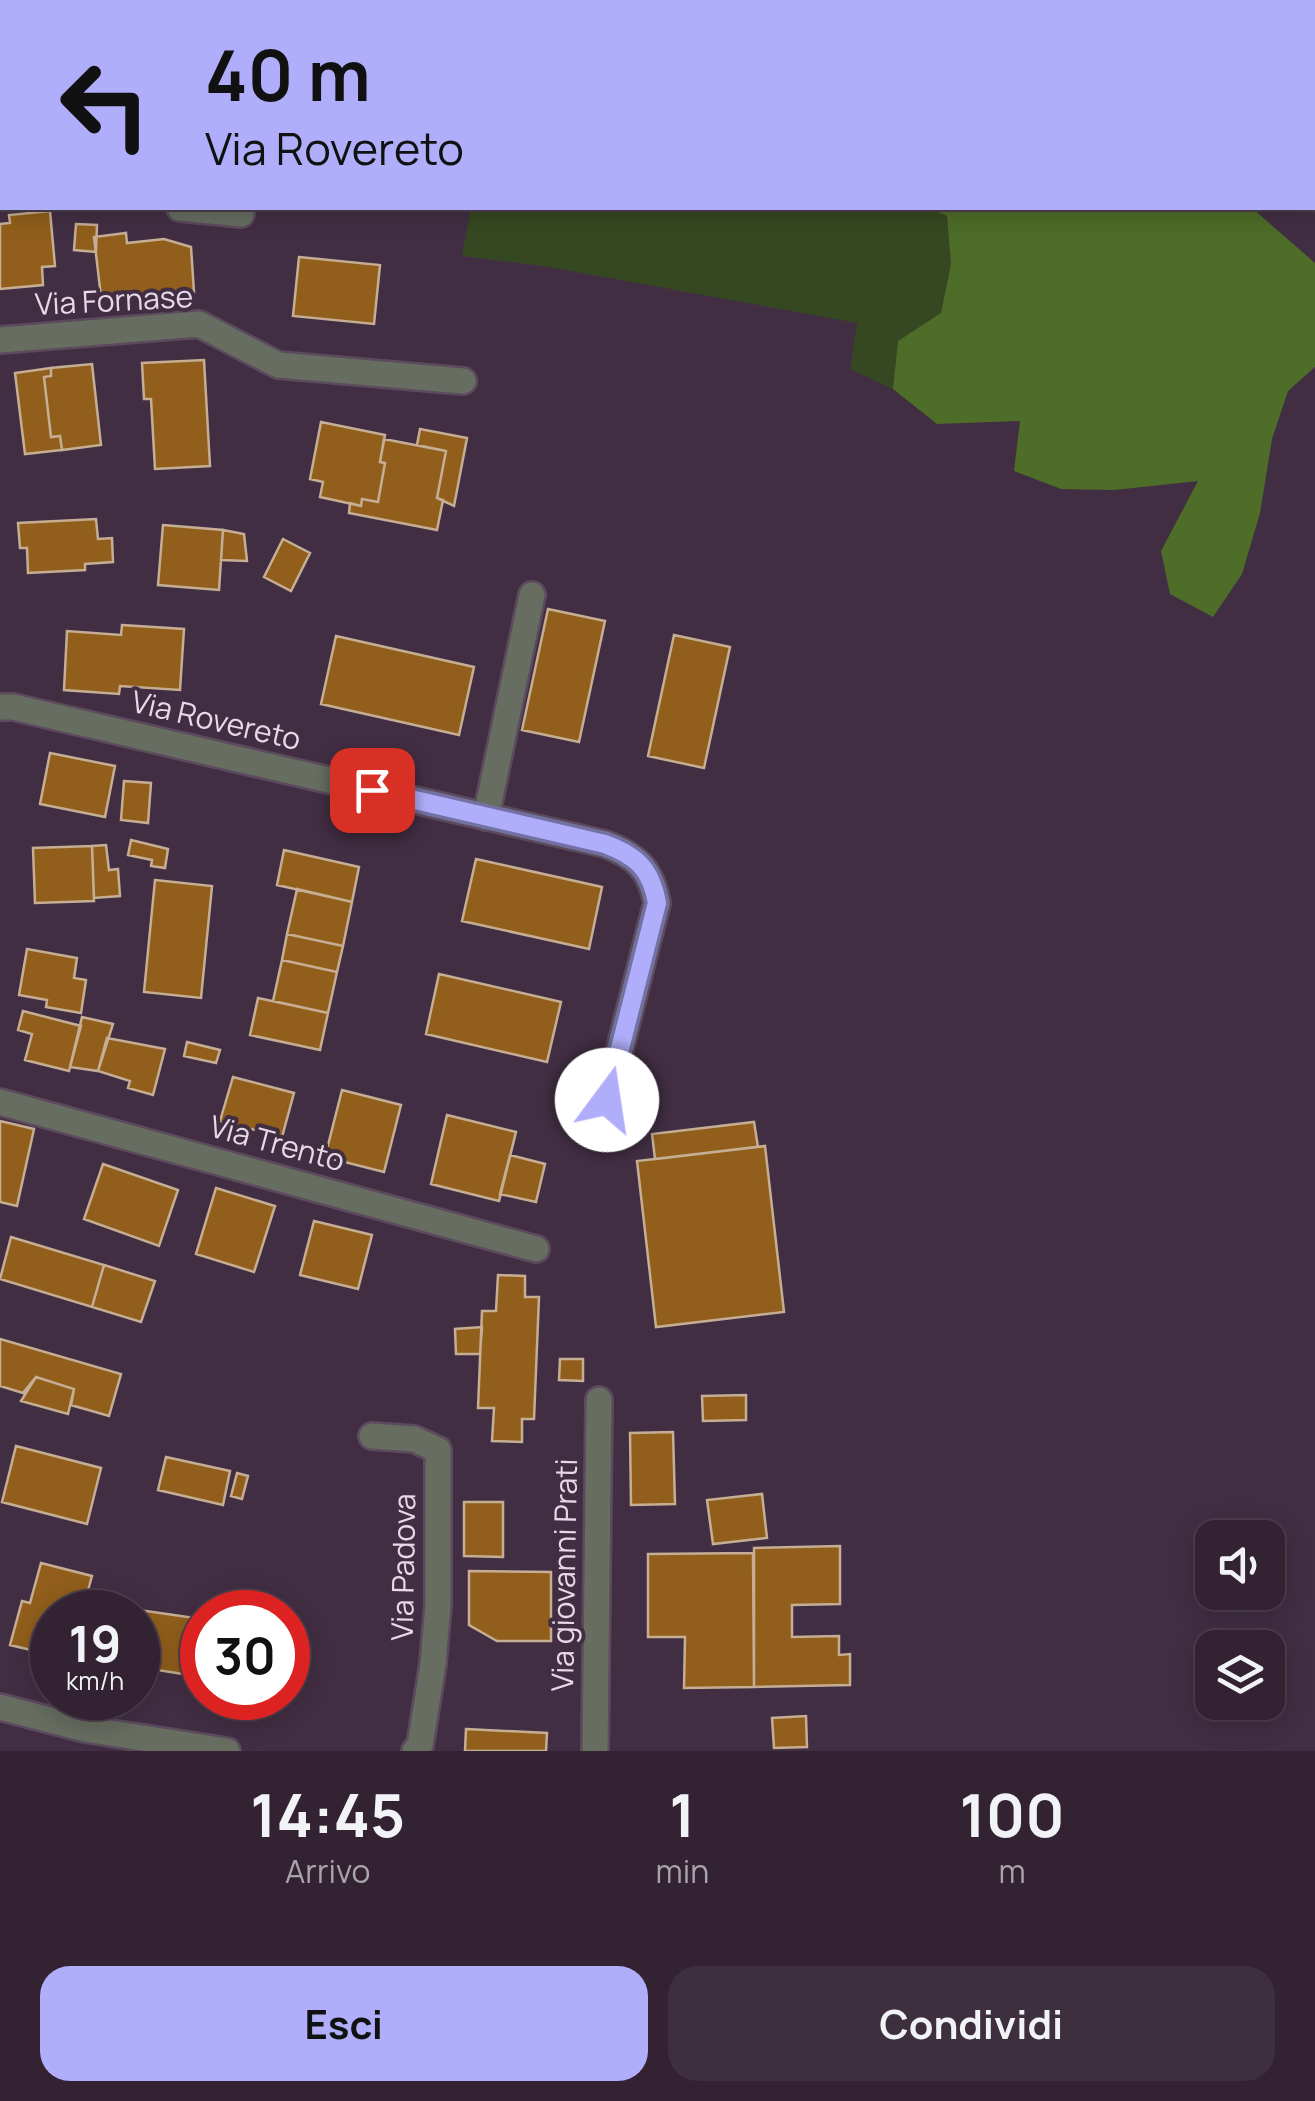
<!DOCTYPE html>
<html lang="it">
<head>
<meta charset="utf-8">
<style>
  :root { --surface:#322232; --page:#3d2f3e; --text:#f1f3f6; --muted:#a8a4ac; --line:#4d3f4d; --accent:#b0aefa }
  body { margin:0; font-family:Manrope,sans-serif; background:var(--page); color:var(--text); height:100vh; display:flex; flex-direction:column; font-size:38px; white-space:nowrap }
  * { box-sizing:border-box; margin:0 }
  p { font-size:32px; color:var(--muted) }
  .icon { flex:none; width:55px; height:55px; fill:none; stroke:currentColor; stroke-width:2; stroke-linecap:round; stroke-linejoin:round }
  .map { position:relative; height:1751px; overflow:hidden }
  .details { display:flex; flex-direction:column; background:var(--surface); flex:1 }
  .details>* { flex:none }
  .banner { position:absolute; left:0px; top:0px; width:1315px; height:210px; box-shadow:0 5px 25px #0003,0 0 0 2px var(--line); background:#b0aefa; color:#111; overflow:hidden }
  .controls { position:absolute; left:1195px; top:1520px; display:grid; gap:20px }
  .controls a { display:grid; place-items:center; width:90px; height:90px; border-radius:20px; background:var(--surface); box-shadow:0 5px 25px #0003,0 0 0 2px var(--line); font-size:50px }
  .speed { position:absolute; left:30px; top:1590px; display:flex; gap:20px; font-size:50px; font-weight:700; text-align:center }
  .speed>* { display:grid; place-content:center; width:130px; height:130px; border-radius:50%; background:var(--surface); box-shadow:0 5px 25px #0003,0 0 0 2px var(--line); line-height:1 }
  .speed small { font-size:25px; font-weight:400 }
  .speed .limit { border:15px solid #d22; background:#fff; color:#111 }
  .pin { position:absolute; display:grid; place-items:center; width:85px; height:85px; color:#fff; margin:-42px; border-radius:20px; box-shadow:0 5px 15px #0006 }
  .me { position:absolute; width:110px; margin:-55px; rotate:14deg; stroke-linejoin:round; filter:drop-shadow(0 0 8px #0008) }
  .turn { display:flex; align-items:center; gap:35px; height:210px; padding:0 40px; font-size:45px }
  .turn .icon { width:130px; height:130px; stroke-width:2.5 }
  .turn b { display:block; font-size:70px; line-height:85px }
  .eta { display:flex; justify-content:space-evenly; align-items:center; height:170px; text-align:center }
  .eta b { font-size:60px; font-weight:700; line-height:70px }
  .button { display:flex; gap:20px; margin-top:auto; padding:20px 40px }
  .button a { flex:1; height:115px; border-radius:30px; background:var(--accent); color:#111; font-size:40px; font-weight:700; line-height:115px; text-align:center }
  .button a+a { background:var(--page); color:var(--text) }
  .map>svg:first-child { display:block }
</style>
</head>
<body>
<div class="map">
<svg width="1315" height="1751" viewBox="0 0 1315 1751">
  <rect width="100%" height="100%" fill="#422e43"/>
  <!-- green -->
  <path fill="#364821" d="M 1081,0 L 1315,0 L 1315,201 L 1312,2 Z
    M 471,208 L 929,208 L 947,216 L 951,264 L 941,313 L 898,341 L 893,389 L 850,369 L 857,323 L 543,266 L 462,256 Z"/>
  <!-- forest -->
  <path fill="#4e6d28" d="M 929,208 L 1252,208 L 1315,263 L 1315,367 L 1288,391 L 1272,439 L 1260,513 L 1242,574 L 1213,617 L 1170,594 L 1161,551 L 1198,481 L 1114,490 L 1061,489 L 1014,471 L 1020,421 L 937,424 L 893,389 L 898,341 L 941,313 L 951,264 L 947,216 Z"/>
  <!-- building -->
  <path fill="#915f1b" stroke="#c5ae94" stroke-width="2.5" d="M 50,211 L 55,266 L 42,267 L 43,285 L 0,289 L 0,224 L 10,223 L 9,215 Z
    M 76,224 L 97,225 L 96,252 L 74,250 Z
    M 126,233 L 127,243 L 164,239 L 191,247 L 194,292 L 101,297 L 94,237 Z
    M 299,257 L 380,265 L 374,324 L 293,316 Z
    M 204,360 L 210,466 L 155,469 L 151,399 L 144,399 L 142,363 Z
    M 92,364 L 101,445 L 62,450 L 60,436 L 51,437 L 44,377 L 51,376 L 51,368 Z
    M 51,368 L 51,376 L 44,377 L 51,437 L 60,436 L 62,450 L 25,454 L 15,373 Z
    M 321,422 L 385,435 L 380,462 L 385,463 L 378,502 L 362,499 L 361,506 L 320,497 L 323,482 L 310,479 Z
    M 420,429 L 467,438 L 454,506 L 437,498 L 446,451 L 417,445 Z
    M 384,439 L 446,451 L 437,498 L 443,500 L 437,530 L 349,513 L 350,503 L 361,506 L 362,499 L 378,502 L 385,463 L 380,462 Z
    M 96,519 L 98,539 L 112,538 L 113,562 L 85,564 L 85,570 L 28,573 L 27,548 L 20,548 L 18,523 Z
    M 163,525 L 223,530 L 219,590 L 158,585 Z
    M 223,530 L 244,534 L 247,561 L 221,560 Z
    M 283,539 L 310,553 L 291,591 L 264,577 Z
    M 548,609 L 605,621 L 579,742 L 522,730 Z
    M 122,625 L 184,629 L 180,690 L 120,686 L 119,694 L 64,690 L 67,631 L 121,635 Z
    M 674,635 L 730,647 L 704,768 L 648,756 Z
    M 336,636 L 474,667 L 459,735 L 321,704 Z
    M 50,753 L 115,766 L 105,817 L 40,804 Z
    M 124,781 L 151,783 L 148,823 L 121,820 Z
    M 131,840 L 168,849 L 165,868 L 151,866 L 152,860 L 128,855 Z
    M 106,845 L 109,870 L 118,869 L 120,896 L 94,898 L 92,846 Z
    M 92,846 L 94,901 L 35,903 L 33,848 Z
    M 284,850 L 359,867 L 352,902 L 277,885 Z
    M 476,859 L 602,887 L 589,949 L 462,921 Z
    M 155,880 L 212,886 L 201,998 L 144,992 Z
    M 297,889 L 352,902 L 343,946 L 287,934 Z
    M 287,934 L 343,946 L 337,972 L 282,960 Z
    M 27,949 L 77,958 L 74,978 L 86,980 L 81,1013 L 46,1007 L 47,1000 L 19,995 Z
    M 282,960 L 337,972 L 328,1013 L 273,1001 Z
    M 439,974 L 561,1002 L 547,1062 L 426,1034 Z
    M 258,998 L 328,1013 L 320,1050 L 250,1035 Z
    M 23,1011 L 81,1026 L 69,1071 L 25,1060 L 32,1034 L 18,1030 Z
    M 82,1017 L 113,1024 L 98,1071 L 70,1067 Z
    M 107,1038 L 165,1049 L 153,1095 L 128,1088 L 130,1081 L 98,1071 Z
    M 187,1042 L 220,1050 L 216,1063 L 184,1056 Z
    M 233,1077 L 294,1093 L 282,1137 L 220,1121 Z
    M 342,1090 L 401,1105 L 384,1172 L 325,1157 Z
    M 447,1115 L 516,1132 L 499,1201 L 431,1184 Z
    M 0,1121 L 34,1129 L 17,1206 L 0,1202 Z
    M 754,1122 L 758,1147 L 655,1159 L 652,1134 Z
    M 765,1146 L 784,1312 L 656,1327 L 637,1161 Z
    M 510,1155 L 545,1164 L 536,1202 L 500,1194 Z
    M 103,1164 L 178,1190 L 159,1246 L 84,1219 Z
    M 216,1188 L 275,1206 L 254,1272 L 196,1254 Z
    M 314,1221 L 372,1235 L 358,1289 L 300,1275 Z
    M 11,1237 L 104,1265 L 92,1307 L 0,1279 Z
    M 104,1265 L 155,1281 L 141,1322 L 92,1307 Z
    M 498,1275 L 525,1276 L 525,1297 L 539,1297 L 534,1419 L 522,1419 L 522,1442 L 492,1441 L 494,1408 L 478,1408 L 482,1311 L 496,1311 Z
    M 482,1327 L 480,1354 L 456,1354 L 455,1329 Z
    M 0,1339 L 121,1374 L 109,1416 L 71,1405 L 74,1389 L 36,1377 L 23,1393 L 0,1386 Z
    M 560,1359 L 583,1359 L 583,1381 L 559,1380 Z
    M 36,1377 L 74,1389 L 68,1414 L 21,1401 Z
    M 746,1395 L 746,1420 L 703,1421 L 702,1396 Z
    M 673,1432 L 675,1504 L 631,1505 L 630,1433 Z
    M 16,1446 L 101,1468 L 87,1524 L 2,1502 Z
    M 166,1457 L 230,1471 L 223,1505 L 158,1490 Z
    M 237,1473 L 248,1476 L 242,1499 L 231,1496 Z
    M 762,1494 L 767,1538 L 713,1544 L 707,1500 Z
    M 464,1502 L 503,1502 L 503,1557 L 464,1556 Z
    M 840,1546 L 840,1604 L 792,1605 L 792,1637 L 839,1636 L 839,1655 L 850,1654 L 850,1685 L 754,1687 L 754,1548 Z
    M 753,1553 L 754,1687 L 684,1688 L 685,1637 L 648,1637 L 648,1554 Z
    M 41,1563 L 92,1576 L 82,1612 L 52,1612 L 52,1655 L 10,1645 L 22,1601 L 30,1603 Z
    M 469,1571 L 551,1572 L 551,1641 L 497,1641 L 469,1625 Z
    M 139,1610 L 202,1619 L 202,1677 L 138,1667 Z
    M 806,1716 L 807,1747 L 774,1748 L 772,1718 Z
    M 466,1729 L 547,1733 L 546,1751 L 465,1751 Z"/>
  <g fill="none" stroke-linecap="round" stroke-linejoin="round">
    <defs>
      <path id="minor" d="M 0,189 L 2,190
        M 180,208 L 241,214
        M 0,340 L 199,324 L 278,365 L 463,381
        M 0,707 L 13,707 L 605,844 C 637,856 651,870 657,903 L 607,1099
        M 486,817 L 532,595
        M 0,1102 L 536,1249
        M 372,1436 L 414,1439 L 438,1450 L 438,1604 L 433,1664 L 420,1745 L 415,1751
        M 0,1707 L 85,1729 L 227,1751
        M 595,1751 L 599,1400"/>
    </defs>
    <!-- minor casing -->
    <use href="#minor" stroke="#5c4a5d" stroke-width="30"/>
    <!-- path -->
    <path stroke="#8a798a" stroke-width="6" stroke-dasharray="8 5" stroke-linecap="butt" d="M 1097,0 L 1100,2
      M 1312,186 L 1315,187"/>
    <!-- minor -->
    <use href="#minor" stroke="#676d61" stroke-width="25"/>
  </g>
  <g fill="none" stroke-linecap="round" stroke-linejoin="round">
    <defs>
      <path id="route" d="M 372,790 L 605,844 C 637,856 651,869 657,903 L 607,1100"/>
    </defs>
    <!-- route casing -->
    <use href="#route" stroke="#7271a2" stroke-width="25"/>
    <!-- route -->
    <use href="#route" stroke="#b0aefa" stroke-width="18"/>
  </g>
  <g text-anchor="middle" stroke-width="8" stroke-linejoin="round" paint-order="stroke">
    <!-- street labels -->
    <g font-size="30" fill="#e7dae7" stroke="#422e43">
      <text transform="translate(114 301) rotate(-3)" y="10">Via Fornase</text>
      <text transform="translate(216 721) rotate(13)" y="10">Via Rovereto</text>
      <text transform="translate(277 1144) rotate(15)" y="10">Via Trento</text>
      <text transform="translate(404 1567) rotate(-89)" y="10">Via Padova</text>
      <text transform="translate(565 1575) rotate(-89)" y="10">Via giovanni Prati</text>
    </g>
  </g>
</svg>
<div class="controls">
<a><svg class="icon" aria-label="sound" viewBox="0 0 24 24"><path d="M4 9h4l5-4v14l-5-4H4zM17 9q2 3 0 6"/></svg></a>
<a><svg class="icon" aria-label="layers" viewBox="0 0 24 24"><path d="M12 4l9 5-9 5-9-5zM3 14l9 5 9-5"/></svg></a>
</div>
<div class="speed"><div>19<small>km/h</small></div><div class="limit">30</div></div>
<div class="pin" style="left:372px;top:790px;background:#d93025"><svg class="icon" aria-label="arrive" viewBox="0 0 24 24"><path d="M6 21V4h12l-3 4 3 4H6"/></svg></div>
<svg class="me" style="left:607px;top:1100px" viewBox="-20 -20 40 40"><circle r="19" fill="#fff"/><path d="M0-13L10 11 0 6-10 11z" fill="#b0aefa"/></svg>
<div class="banner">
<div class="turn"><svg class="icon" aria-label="left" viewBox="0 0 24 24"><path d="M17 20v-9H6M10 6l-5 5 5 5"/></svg><div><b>40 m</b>Via Rovereto</div></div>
</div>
</div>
<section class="details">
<div class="eta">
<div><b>14:45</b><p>Arrivo</p></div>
<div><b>1</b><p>min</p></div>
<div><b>100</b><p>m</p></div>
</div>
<div class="button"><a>Esci</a><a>Condividi</a></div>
</section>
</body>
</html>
